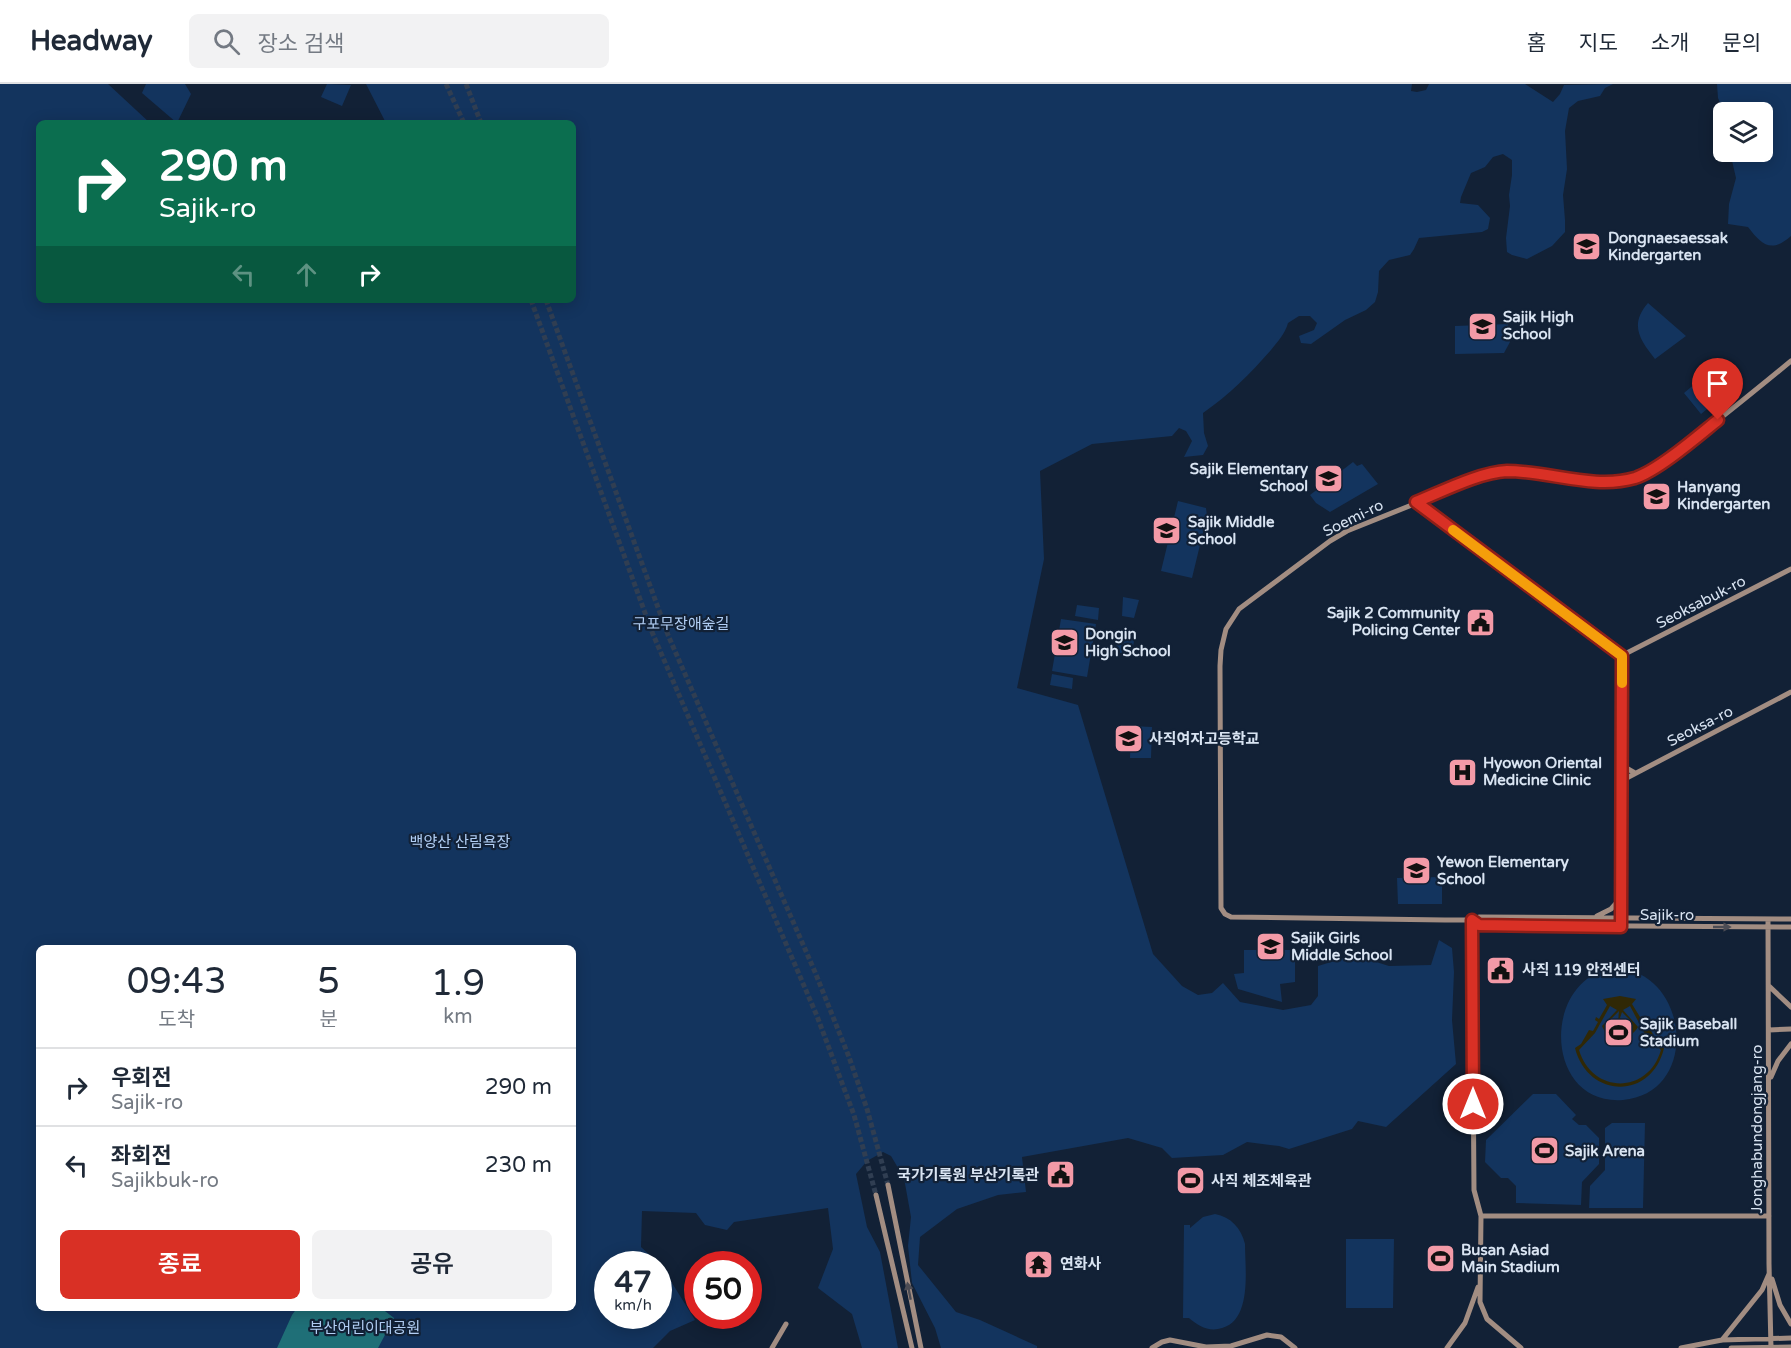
<!DOCTYPE html>
<html lang="ko">
<head>
<meta charset="utf-8">
<style>
  :root { --surface:#fff; --page:#f2f2f3; --text:#1f2937; --muted:#747a83; --line:#e0e1e3; --accent:#d93025 }
  body { margin:0; font-family:"Varela Round","Noto Sans KR",sans-serif; background:var(--page); color:var(--text); height:100vh; display:flex; flex-direction:column; font-size:22px; white-space:nowrap }
  * { box-sizing:border-box; margin:0 }
  p { font-size:20px; color:var(--muted) }
  .icon { flex:none; width:33px; height:33px; fill:none; stroke:currentColor; stroke-width:2; stroke-linecap:round; stroke-linejoin:round }
  .map { position:relative; flex:1; overflow:hidden }
  .panel { position:absolute; left:36px; top:861px; width:540px; height:366px; display:flex; flex-direction:column; background:var(--surface); border-radius:9px; box-shadow:0 3px 15px #0003 }
  .panel>* { flex:none }
  .banner { position:absolute; left:36px; top:36px; width:540px; height:183px; border-radius:9px; box-shadow:0 3px 15px #0003; background:#0b6e4f; color:#fff; overflow:hidden }
  .fabs { position:absolute; left:1713px; top:18px; display:grid; gap:12px }
  .fabs a { display:grid; place-items:center; width:60px; height:60px; border-radius:9px; background:var(--surface); box-shadow:0 3px 15px #0003; font-size:30px }
  .speed { position:absolute; left:594px; top:1167px; display:flex; gap:12px; font-size:30px; font-weight:700; text-align:center }
  .speed>* { display:grid; place-content:center; width:78px; height:78px; border-radius:50%; background:var(--surface); box-shadow:0 3px 15px #0003; line-height:1 }
  .speed small { font-size:15px; font-weight:400 }
  .speed .limit { border:9px solid #d22; background:#fff; color:#111 }
  .pin { position:absolute; display:grid; place-items:center; width:51px; height:51px; color:#fff; margin:-62px -26px; border-radius:50% 50% 50% 0; rotate:-45deg; box-shadow:0 0 6px #0007 }
  .pin .icon { rotate:45deg }
  .me { position:absolute; width:66px; margin:-33px; rotate:0deg; stroke-linejoin:round; filter:drop-shadow(0 0 4px #0008) }
  .turn { display:flex; align-items:center; gap:21px; height:126px; padding:0 24px; font-size:27px }
  .turn .icon { width:78px; height:78px; stroke-width:2.5 }
  .turn b { display:block; font-size:42px; line-height:51px }
  .lanes { display:flex; align-items:center; height:57px; padding:0 24px; background:#0003; justify-content:center; gap:30px; direction:ltr }
  .lanes .off { opacity:.35 }
  .eta { display:flex; justify-content:space-evenly; align-items:center; height:102px; text-align:center }
  .eta b { font-size:36px; font-weight:600; line-height:42px }
  .primary-button { display:flex; gap:12px; margin-top:auto; padding:12px 24px }
  .primary-button a { flex:1; height:69px; border-radius:9px; background:var(--accent); color:#fff; font-size:24px; font-weight:600; line-height:69px; text-align:center }
  .primary-button a+a { background:var(--page); color:var(--text) }
  ul { padding:0; list-style:none }
  li { display:flex; align-items:center; gap:18px; height:78px; padding:0 24px; border-top:2px solid var(--line) }
  li div { flex:1 }
  li b { display:block; font-size:22px }
  li em { font-style:normal }
  header { display:flex; align-items:center; gap:36px; box-sizing:border-box; height:84px; padding:0 30px; background:var(--surface); border-bottom:2px solid var(--line) }
  header strong { font-size:28px }
  nav { display:flex; gap:33px; margin-inline-start:auto; font-size:21px }
  .search { width:420px; height:54px; background:var(--page); display:flex; align-items:center; gap:15px; box-sizing:border-box; padding:0 21px; border-radius:9px; color:var(--muted); font-size:22px }
  .map>svg:first-child { display:block }
</style>
</head>
<body>
<header>
<strong>Headway</strong>
<div class="search"><svg class="icon" aria-label="search" viewBox="0 0 24 24"><circle cx="10" cy="10" r="6"/><path d="M15 15l6 6"/></svg>장소 검색</div>
<nav><a>홈</a><a>지도</a><a>소개</a><a>문의</a></nav>
</header>
<div class="map">
<svg width="1791" height="1264" viewBox="0 0 1791 1264">
  <rect width="100%" height="100%" fill="#122136"/>
  <!-- green -->
  <path fill="#13345e" fill-rule="evenodd" d="M 0,0 L 108,0 L 150,39 L 39,39 L 39,216 L 573,216 L 573,39 L 386,39 L 366,0 L 1412,0 L 1411,7 L 1417,8 L 1426,6 L 1429,0 L 1525,0 L 1553,18 L 1560,10 L 1564,1 L 1613,0 L 1605,4 L 1600,12 L 1578,17 L 1569,24 L 1565,47 L 1567,85 L 1563,111 L 1565,136 L 1565,148 L 1552,162 L 1527,175 L 1512,171 L 1507,168 L 1506,154 L 1510,122 L 1509,111 L 1512,91 L 1512,76 L 1503,70 L 1493,73 L 1485,83 L 1471,89 L 1461,113 L 1460,119 L 1478,121 L 1490,134 L 1488,145 L 1482,148 L 1419,154 L 1414,165 L 1410,171 L 1389,176 L 1379,187 L 1378,208 L 1375,218 L 1366,226 L 1345,236 L 1311,260 L 1301,259 L 1299,252 L 1314,246 L 1317,239 L 1310,232 L 1299,232 L 1288,239 C 1285,250 1278,257 1271,266 C 1250,290 1229,311 1203,329 L 1204,349 L 1208,362 L 1203,371 L 1184,373 L 1192,357 L 1186,347 L 1179,344 L 1172,352 L 1092,360 L 1040,387 L 1044,475 L 1017,604 L 1078,621 L 1153,870 L 1182,902 L 1198,911 L 1212,909 L 1223,899 L 1240,918 L 1283,926 L 1311,921 L 1318,912 L 1318,882 L 1354,871 L 1389,882 L 1431,881 L 1439,856 L 1452,864 L 1454,888 L 1452,936 L 1456,980 L 1386,1043 L 1358,1037 L 1352,1045 L 1289,1065 L 1279,1062 L 1247,1058 L 1223,1071 L 1172,1074 L 1162,1064 L 1128,1054 L 1022,1073 L 1026,1108 L 998,1111 L 957,1125 L 920,1153 L 918,1181 L 956,1228 L 980,1236 L 1037,1262 L 1037,1264 L 941,1264 L 935,1244 L 912,1199 L 908,1162 L 911,1133 L 904,1094 L 891,1072 L 883,1068 L 867,1077 L 856,1090 L 867,1143 L 880,1168 L 898,1264 L 862,1264 L 852,1230 L 818,1204 L 833,1165 L 828,1124 L 734,1138 L 727,1146 L 705,1141 L 696,1129 L 642,1127 L 641,1163 L 667,1187 L 672,1199 L 695,1236 L 670,1247 L 653,1264 L 0,1264 ZM 39,864 L 573,864 L 573,1224 L 39,1224 ZM 608,1180 L 658,1180 L 658,1232 L 608,1232 Z
    M 146,0 L 185,0 L 191,10 L 177,39 L 142,9 Z
    M 327,0 L 351,1 L 342,22 L 321,13 Z
    M 1717,0 L 1791,0 L 1791,152 C 1771,170 1761,160 1748,143 L 1728,140 L 1729,120 L 1736,94 L 1730,68 L 1762,68 L 1762,28 L 1724,28 L 1718,14 Z
    M 1648,219 L 1686,252 L 1655,275 C 1640,256 1629,241 1648,219 Z
    M 1508,240 L 1510,258 L 1504,269 L 1455,270 L 1455,242 Z
    M 1710,287 L 1727,309 L 1701,330 L 1684,309 Z
    M 1353,378 L 1357,382 L 1362,380 L 1378,400 L 1330,428 L 1316,419 L 1310,411 Z
    M 1178,417 L 1206,424 L 1207,432 L 1192,494 L 1161,487 Z
    M 1123,513 L 1139,516 L 1134,534 L 1122,532 Z
    M 1077,521 L 1099,524 L 1098,536 L 1075,532 Z
    M 1061,535 L 1096,540 L 1087,593 L 1052,587 Z
    M 1119,550 L 1135,553 L 1131,571 L 1115,568 Z
    M 1052,590 L 1073,594 L 1072,605 L 1050,601 Z
    M 1131,642 L 1152,643 L 1151,674 L 1130,674 Z
    M 1442,793 L 1442,820 L 1398,820 L 1397,794 Z
    M 1244,866 L 1295,866 L 1295,898 L 1280,900 L 1282,918 L 1238,905 L 1234,890 L 1244,889 Z
    M 1614,884 C 1689,885 1702,1009 1623,1016 C 1543,1022 1541,894 1614,884 Z
    M 1533,1010 L 1556,1010 L 1576,1031 L 1572,1035 L 1579,1041 L 1586,1041 L 1599,1054 L 1599,1080 L 1582,1098 L 1581,1121 L 1516,1119 L 1516,1102 L 1508,1094 L 1501,1094 L 1485,1078 L 1486,1056 Z
    M 1612,1039 L 1645,1039 L 1643,1124 L 1589,1124 L 1590,1102 L 1605,1086 L 1605,1044 Z
    M 1215,1130 C 1231,1133 1241,1144 1245,1160 C 1245,1186 1253,1240 1218,1245 C 1207,1247 1197,1241 1189,1234 L 1183,1234 L 1184,1141 L 1190,1141 L 1190,1144 L 1203,1133 Z
    M 1346,1155 L 1394,1155 L 1393,1224 L 1346,1224 Z"/>
  <!-- sand -->
  <path fill="#302806" fill-rule="evenodd" d="M 1620,912 L 1636,915 L 1632,920 L 1640,933 L 1643,932 L 1645,936 L 1642,938 L 1647,947 L 1650,945 L 1659,961 L 1664,964 C 1652,1016 1588,1015 1575,964 L 1581,960 L 1589,946 L 1593,947 L 1598,938 L 1595,936 L 1596,933 L 1599,935 L 1607,921 L 1603,915 ZM 1610,922 L 1617,926 L 1602,942 C 1609,960 1629,958 1638,943 L 1623,926 L 1630,922 L 1645,950 L 1661,966 C 1648,1011 1592,1010 1579,966 L 1595,949 ZM 1619,927 L 1618,938 L 1621,938 L 1622,936 L 1620,934 L 1622,928 L 1630,936 L 1629,939 L 1621,947 L 1617,945 L 1610,938 L 1611,935 Z"/>
  <!-- water -->
  <path fill="#1f6f77" d="M 297,1224 L 381,1224 L 394,1234 L 378,1264 L 277,1264 L 292,1231 Z"/>
  <g fill="none" stroke-linecap="round" stroke-linejoin="round">
    <!-- secondary-tunnel -->
    <path stroke="#303e52" stroke-width="5" stroke-dasharray="5 2.5" stroke-linecap="butt" d="M 446,0 L 464,39
      M 466,0 L 481,39
      M 531,216 L 652,548 L 817,932 L 854,1031 L 876,1111
      M 546,216 L 668,551 L 815,888 L 849,973 L 867,1025 L 888,1101"/>
    <!-- secondary -->
    <path stroke="#a28d82" stroke-width="5" d="M 1791,277 C 1757,305 1723,333 1687,360 C 1673,371 1659,383 1642,391 C 1632,396 1618,398 1607,398 C 1567,397 1529,384 1489,390 L 1347,447 L 1330,457 L 1239,525 L 1226,545 L 1221,566 L 1220,582 L 1221,824 L 1225,830 L 1231,833 L 1445,836 L 1472,836 L 1479,833 L 1791,835
      M 1416,418 L 1621,572
      M 1621,572 L 1791,485
      M 1621,681 L 1635,689
      M 1621,697 L 1791,608
      M 1597,832 L 1611,825 L 1620,815
      M 1768,835 L 1769,1180 L 1771,1264
      M 1472,836 L 1474,1106 L 1481,1132 L 1480,1218 L 1487,1235 L 1521,1264
      M 1472,836 L 1479,841 L 1791,843
      M 1621,843 L 1621,572
      M 1769,902 L 1791,923
      M 1769,946 L 1791,945
      M 1771,993 L 1778,977 L 1791,960
      M 888,1101 L 921,1264
      M 876,1111 L 912,1264
      M 1481,1132 L 1769,1132
      M 1772,1195 L 1780,1221 L 1791,1240
      M 1722,1256 L 1762,1206 L 1769,1190
      M 772,1264 L 786,1240
      M 1152,1264 L 1162,1258 L 1170,1256 L 1206,1263 L 1231,1262 L 1267,1251 L 1281,1253 L 1295,1264
      M 1447,1264 L 1465,1239 L 1478,1203
      M 1681,1264 L 1722,1256 L 1791,1254
      M 1731,1264 L 1791,1263"/>
  </g>
  <!-- one-way arrows -->
  <defs><path id="oneway-solid" d="M-6-.8H1V-3.2L6.5 0L1 3.2V.8H-6Z" transform="scale(1.5)"/></defs>
  <g fill="#4c4c54">
    <use href="#oneway-solid" transform="translate(1722 843)"/>
    <use href="#oneway-solid" transform="translate(909 1207) rotate(-101)"/>
  </g>
  <g fill="none" stroke-linecap="round" stroke-linejoin="round">
    <defs>
      <path id="route" d="M 1473,1020 L 1472,836 L 1479,841 L 1621,843 L 1622,572 L 1416,418 C 1441,408 1480,388 1507,387 C 1549,387 1594,406 1635,394 C 1659,386 1698,352 1718,336"/>
    </defs>
    <!-- route casing -->
    <use href="#route" stroke="#8d1f18" stroke-width="15"/>
    <!-- route -->
    <use href="#route" stroke="#d93025" stroke-width="10"/>
    <!-- slow -->
    <path stroke="#f59e0b" stroke-width="10" d="M 1453,446 L 1622,572 L 1622,599"/>
  </g>
  <!-- icons -->
  <defs>
    <symbol id="school-square" viewBox="-11 -11 22 22"><rect x="-9" y="-9" width="18" height="18" rx="4" fill="#f39aa7" stroke="#122136"/><path d="M0-5L7-2L0 1L-7-2ZM-4 1L0 2.5L4 1V4Q0 6-4 4Z" fill="#111"/></symbol>
    <symbol id="civic-square" viewBox="-11 -11 22 22"><rect x="-9" y="-9" width="18" height="18" rx="4" fill="#f39aa7" stroke="#122136"/><path d="M-.6-6.5H3V-4.5H.6V-3L4-1V1h2V6H-6V1h2V-1L-.6-3ZM-1.2 2.5V6h2.4V2.5Z" fill="#111"/></symbol>
    <symbol id="hospital-square" viewBox="-11 -11 22 22"><rect x="-9" y="-9" width="18" height="18" rx="4" fill="#f39aa7" stroke="#122136"/><path d="M-5-5h3v3.5h4V-5h3V5h-3V1.5h-4V5h-3Z" fill="#111"/></symbol>
    <symbol id="stadium-square" viewBox="-11 -11 22 22"><rect x="-9" y="-9" width="18" height="18" rx="4" fill="#f39aa7" stroke="#122136"/><path d="M0-5a6.5 5 0 1 0 0 10a6.5 5 0 1 0 0-10ZM-3.5-1.8h7v3.6h-7Z" fill="#111"/></symbol>
    <symbol id="temple-square" viewBox="-11 -11 22 22"><rect x="-9" y="-9" width="18" height="18" rx="4" fill="#f39aa7" stroke="#122136"/><path d="M0-6L5-2H3V0L6.5 2.5H4V6H1.5V3h-3V6H-4V2.5H-6.5L-3 0V-2H-5Z" fill="#111"/></symbol>
  </defs>
  <g fill-rule="evenodd">
    <use href="#school-square" x="1570" y="146" width="33" height="33"/>
    <use href="#school-square" x="1466" y="226" width="33" height="33"/>
    <use href="#school-square" x="1312" y="378" width="33" height="33"/>
    <use href="#school-square" x="1640" y="396" width="33" height="33"/>
    <use href="#school-square" x="1150" y="430" width="33" height="33"/>
    <use href="#civic-square" x="1464" y="522" width="33" height="33"/>
    <use href="#school-square" x="1048" y="542" width="33" height="33"/>
    <use href="#school-square" x="1112" y="638" width="33" height="33"/>
    <use href="#hospital-square" x="1446" y="672" width="33" height="33"/>
    <use href="#school-square" x="1400" y="770" width="33" height="33"/>
    <use href="#school-square" x="1254" y="846" width="33" height="33"/>
    <use href="#civic-square" x="1484" y="870" width="33" height="33"/>
    <use href="#stadium-square" x="1602" y="932" width="33" height="33"/>
    <use href="#stadium-square" x="1528" y="1050" width="33" height="33"/>
    <use href="#civic-square" x="1044" y="1074" width="33" height="33"/>
    <use href="#stadium-square" x="1174" y="1080" width="33" height="33"/>
    <use href="#stadium-square" x="1424" y="1158" width="33" height="33"/>
    <use href="#temple-square" x="1022" y="1164" width="33" height="33"/>
  </g>
  <g text-anchor="middle" stroke-width="4.5" stroke-linejoin="round" paint-order="stroke">
    <!-- poi labels -->
    <g font-size="15" font-weight="bold" fill="#d9e4f2" stroke="#122136" text-anchor="start">
      <text x="1608" y="159">Dongnaesaessak<tspan x="1608" dy="17">Kindergarten</tspan></text>
      <text x="1503" y="238">Sajik High<tspan x="1503" dy="17">School</tspan></text>
      <text x="1308" y="390" text-anchor="end">Sajik Elementary<tspan x="1308" dy="17">School</tspan></text>
      <text x="1677" y="408">Hanyang<tspan x="1677" dy="17">Kindergarten</tspan></text>
      <text x="1188" y="443">Sajik Middle<tspan x="1188" dy="17">School</tspan></text>
      <text x="1460" y="534" text-anchor="end">Sajik 2 Community<tspan x="1460" dy="17">Policing Center</tspan></text>
      <text x="1085" y="555">Dongin<tspan x="1085" dy="17">High School</tspan></text>
      <text x="1149" y="660">사직여자고등학교</text>
      <text x="1483" y="684">Hyowon Oriental<tspan x="1483" dy="17">Medicine Clinic</tspan></text>
      <text x="1437" y="783">Yewon Elementary<tspan x="1437" dy="17">School</tspan></text>
      <text x="1291" y="859">Sajik Girls<tspan x="1291" dy="17">Middle School</tspan></text>
      <text x="1522" y="891">사직 119 안전센터</text>
      <text x="1640" y="945">Sajik Baseball<tspan x="1640" dy="17">Stadium</tspan></text>
      <text x="1565" y="1072">Sajik Arena</text>
      <text x="1039" y="1096" text-anchor="end">국가기록원 부산기록관</text>
      <text x="1211" y="1102">사직 체조체육관</text>
      <text x="1461" y="1171">Busan Asiad<tspan x="1461" dy="17">Main Stadium</tspan></text>
      <text x="1060" y="1185">연화사</text>
    </g>
    <!-- street labels -->
    <g font-size="15" fill="#d9e4f2" stroke="#122136">
      <text transform="translate(1353 434) rotate(-26)" y="5">Soemi-ro</text>
      <text transform="translate(1701 518) rotate(-27)" y="5">Seoksabuk-ro</text>
      <text transform="translate(1700 642) rotate(-27)" y="5">Seoksa-ro</text>
      <text x="1667" y="836">Sajik-ro</text>
      <text transform="translate(1757 1045) rotate(-90)" y="5">Jonghabundongjang-ro</text>
    </g>
    <!-- park labels -->
    <g font-size="15" fill="#b2cff5" stroke="#122136">
      <text x="681" y="545">구포무장애숲길</text>
      <text x="460" y="763">백양산 산림욕장</text>
      <text x="365" y="1249">부산어린이대공원</text>
    </g>
  </g>
</svg>
<div class="fabs">
<a><svg class="icon" aria-label="layers" viewBox="0 0 24 24"><path d="M12 4l9 5-9 5-9-5zM3 14l9 5 9-5"/></svg></a>
</div>
<div class="speed"><div>47<small>km/h</small></div><div class="limit">50</div></div>
<div class="pin" style="left:1718px;top:336px;background:#d93025"><svg class="icon" aria-label="arrive" viewBox="0 0 24 24"><path d="M6 21V4h12l-3 4 3 4H6"/></svg></div>
<svg class="me" style="left:1473px;top:1020px" viewBox="-20 -20 40 40"><circle r="17" fill="#d93025" stroke="#fff" stroke-width="3"/><path d="M0-11L8 9 0 5-8 9z" fill="#fff"/></svg>
<div class="banner">
<div class="turn"><svg class="icon" aria-label="right" viewBox="0 0 24 24"><path d="M7 20v-9h11M14 6l5 5-5 5"/></svg><div><b>290 m</b>Sajik-ro</div></div>
<div class="lanes"><svg class="icon off" aria-label="left" viewBox="0 0 24 24"><path d="M17 20v-9H6M10 6l-5 5 5 5"/></svg><svg class="icon off" aria-label="ahead" viewBox="0 0 24 24"><path d="M12 20V5M6 11l6-6 6 6"/></svg><svg class="icon" aria-label="right" viewBox="0 0 24 24"><path d="M7 20v-9h11M14 6l5 5-5 5"/></svg></div>
</div>
<section class="panel">
<div class="eta">
<div><b>09:43</b><p>도착</p></div>
<div><b>5</b><p>분</p></div>
<div><b>1.9</b><p>km</p></div>
</div>
<ul>
<li><svg class="icon" aria-label="right" viewBox="0 0 24 24"><path d="M7 20v-9h11M14 6l5 5-5 5"/></svg><div><b>우회전</b><p>Sajik-ro</p></div><em>290 m</em></li>
<li><svg class="icon" aria-label="left" viewBox="0 0 24 24"><path d="M17 20v-9H6M10 6l-5 5 5 5"/></svg><div><b>좌회전</b><p>Sajikbuk-ro</p></div><em>230 m</em></li>
</ul>
<div class="primary-button"><a>종료</a><a>공유</a></div>
</section>
</div>
</body>
</html>
